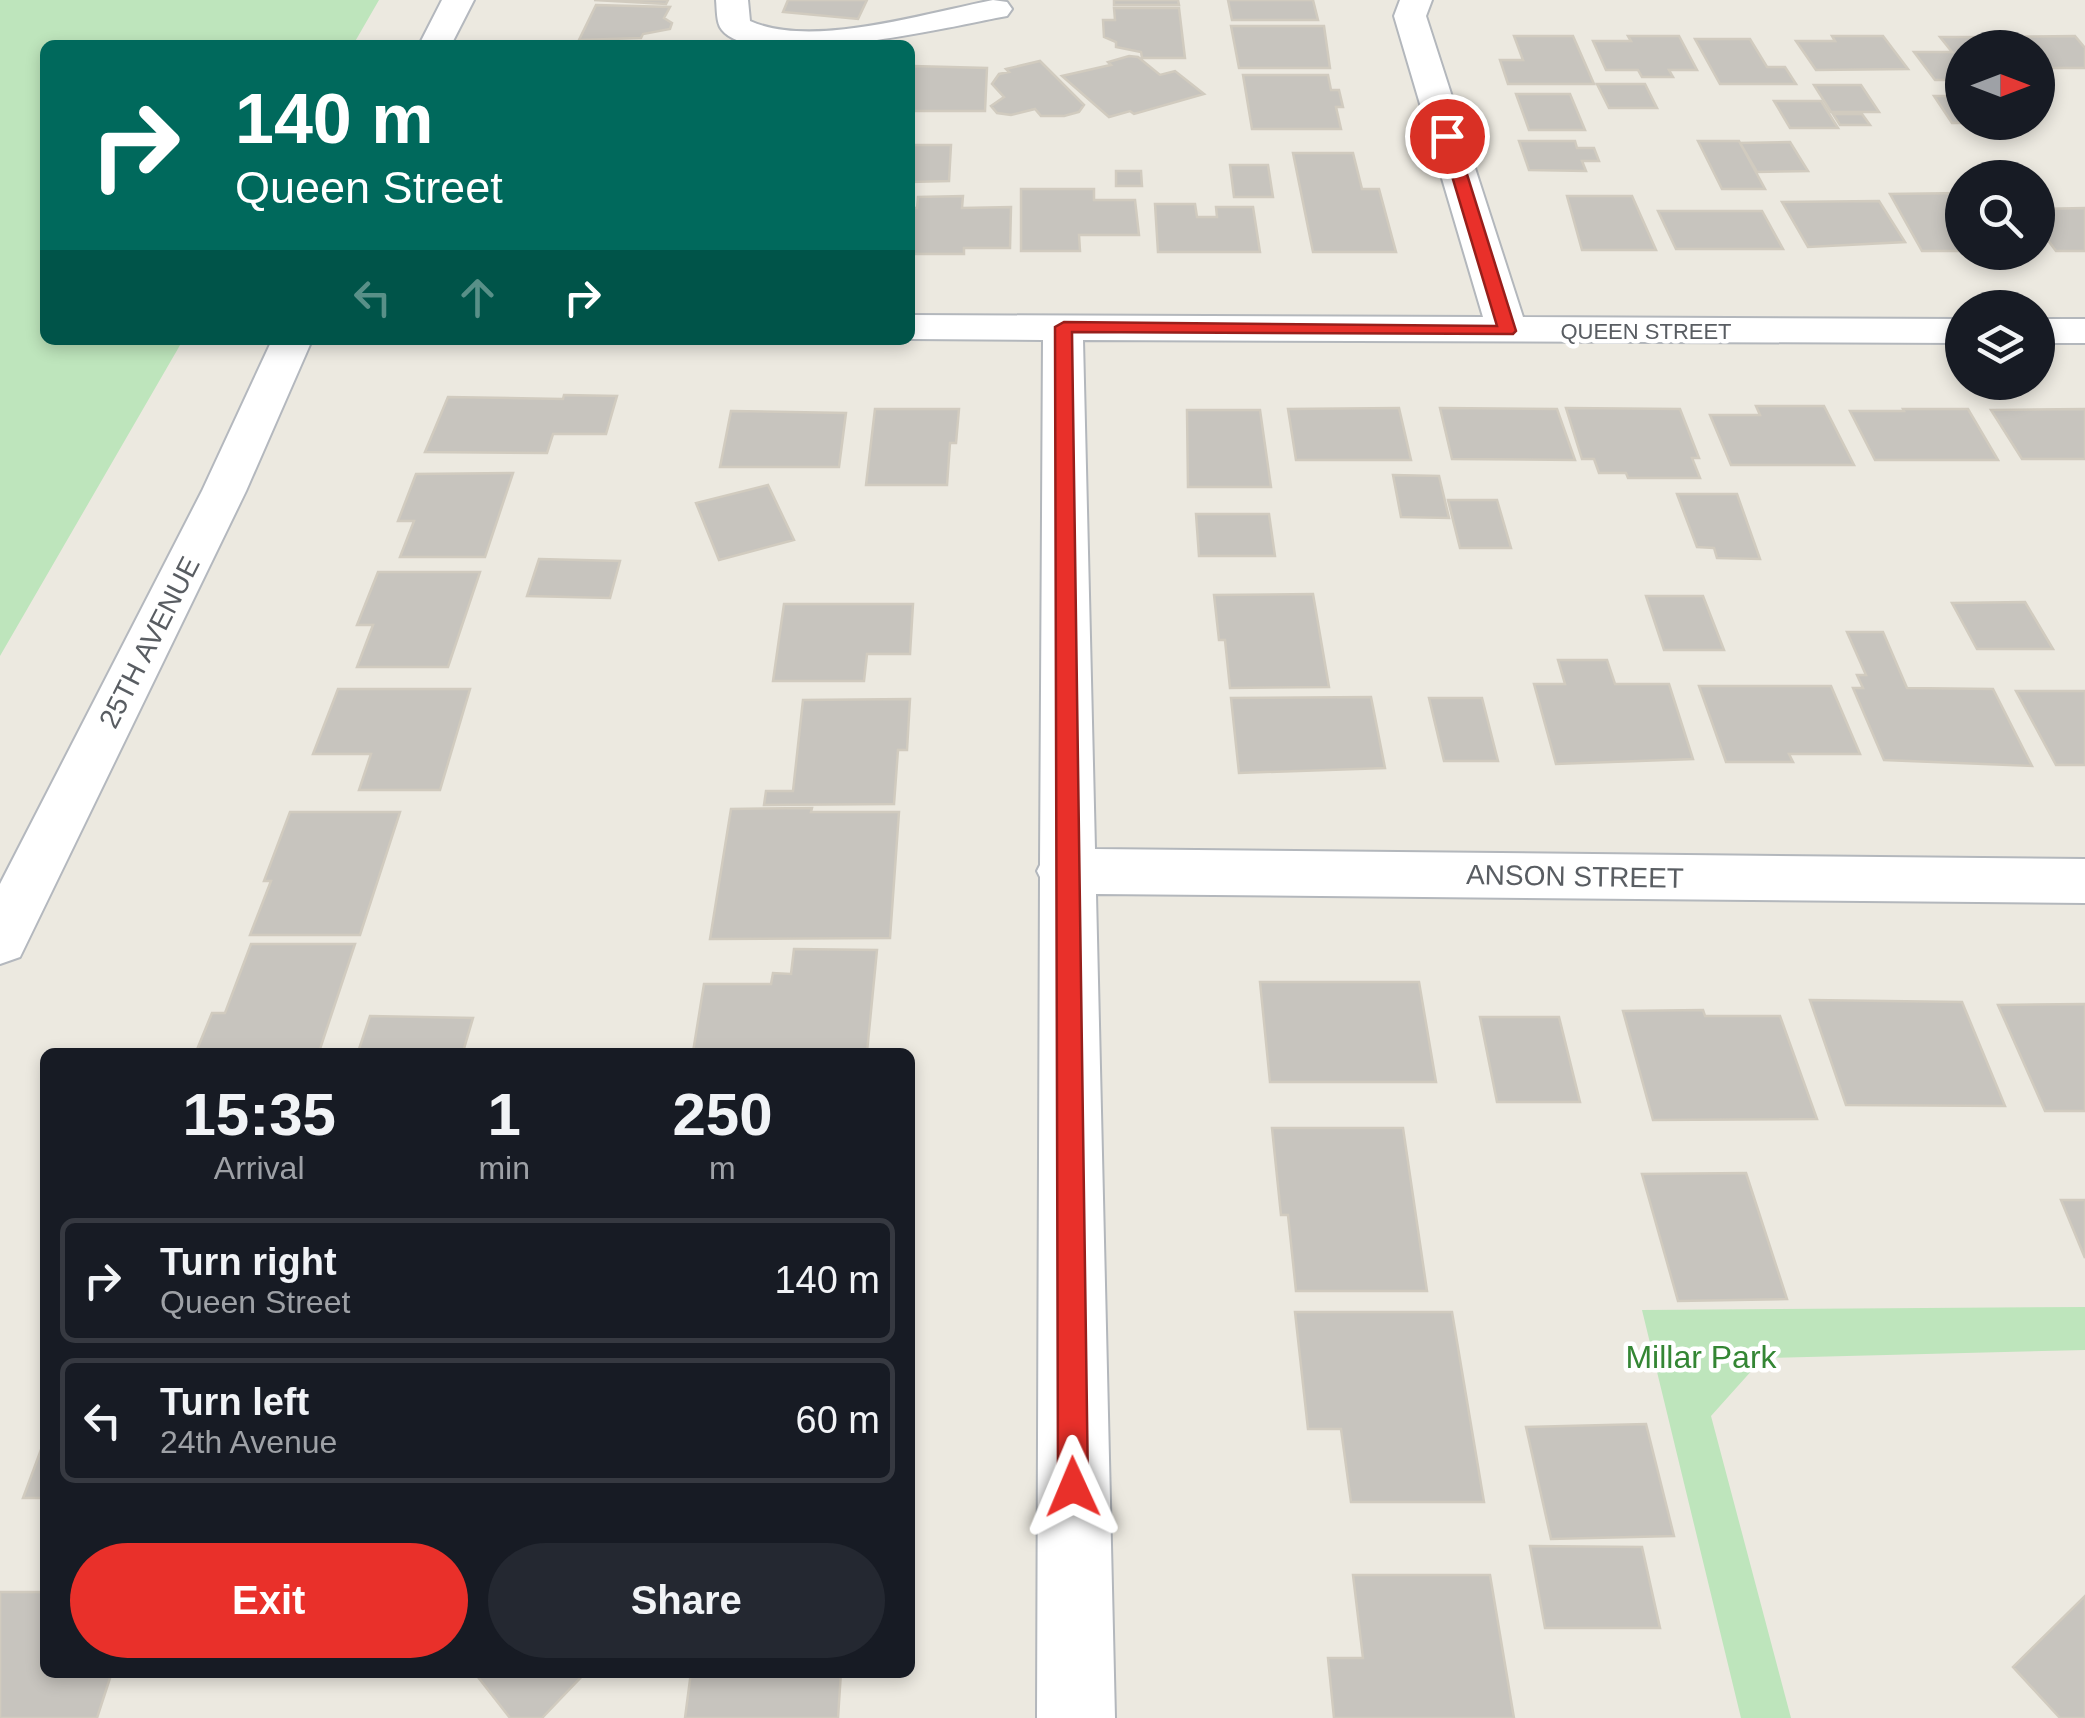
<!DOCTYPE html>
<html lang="en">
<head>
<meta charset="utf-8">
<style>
  :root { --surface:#171b24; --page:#242831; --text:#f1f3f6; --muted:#9ea1a6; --line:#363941; --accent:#e9302a }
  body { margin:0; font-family:Helvetica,sans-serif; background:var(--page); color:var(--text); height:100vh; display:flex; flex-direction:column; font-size:38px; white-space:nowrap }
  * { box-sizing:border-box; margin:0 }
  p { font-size:32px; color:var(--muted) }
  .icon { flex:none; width:55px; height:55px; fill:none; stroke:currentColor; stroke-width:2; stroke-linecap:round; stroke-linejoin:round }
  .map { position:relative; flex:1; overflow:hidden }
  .side { position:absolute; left:40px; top:1048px; width:875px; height:630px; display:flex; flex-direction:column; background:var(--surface); border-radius:15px; box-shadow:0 5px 15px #0003 }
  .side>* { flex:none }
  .hud { position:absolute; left:40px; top:40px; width:875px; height:305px; border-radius:15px; box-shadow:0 5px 15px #0003; background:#00695c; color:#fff; overflow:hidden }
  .needle { width:65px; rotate:90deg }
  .fabs { position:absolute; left:1945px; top:30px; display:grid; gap:20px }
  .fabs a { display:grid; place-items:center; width:110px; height:110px; border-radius:50%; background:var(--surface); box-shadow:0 5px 15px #0003; font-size:50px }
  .pin { position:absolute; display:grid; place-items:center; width:85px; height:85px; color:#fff; margin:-42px; border:5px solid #fff; border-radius:50%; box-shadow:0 2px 10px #0007 }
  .me { position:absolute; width:110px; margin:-55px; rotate:359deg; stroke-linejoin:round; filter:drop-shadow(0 0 8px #0008) }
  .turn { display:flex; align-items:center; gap:35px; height:210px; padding:0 30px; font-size:45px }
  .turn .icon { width:130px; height:130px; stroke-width:2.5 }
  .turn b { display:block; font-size:70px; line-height:85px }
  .lanes { display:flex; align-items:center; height:95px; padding:0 30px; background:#0003; justify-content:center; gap:50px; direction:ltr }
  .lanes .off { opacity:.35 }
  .eta { display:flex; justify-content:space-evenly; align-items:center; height:170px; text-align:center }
  .eta b { font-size:60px; font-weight:800; line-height:70px }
  .primary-button { display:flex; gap:20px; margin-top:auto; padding:20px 30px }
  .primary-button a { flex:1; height:115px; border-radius:60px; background:var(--accent); color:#fff; font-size:40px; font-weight:800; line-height:115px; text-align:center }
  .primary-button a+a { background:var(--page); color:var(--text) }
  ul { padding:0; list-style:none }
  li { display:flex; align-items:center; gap:30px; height:125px; margin:0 20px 15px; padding:0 10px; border:5px solid var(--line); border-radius:15px }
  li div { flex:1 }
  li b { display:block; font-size:38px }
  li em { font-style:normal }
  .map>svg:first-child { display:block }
</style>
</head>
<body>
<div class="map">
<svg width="2085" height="1718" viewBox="0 0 2085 1718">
  <rect width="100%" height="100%" fill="#ece9e0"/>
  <!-- green -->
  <path fill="#bee5bc" d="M 0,0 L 379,0 L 353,45 L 45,45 L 45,340 L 183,340 L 0,656 Z
    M 2085,1307 L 2085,1350 L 1763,1358 L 1711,1416 L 1791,1718 L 1741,1718 L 1642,1310 Z"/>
  <!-- building -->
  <path fill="#c7c4be" stroke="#d1cbbf" stroke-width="2.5" d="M 594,0 L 668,0 L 666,4 Z
    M 867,0 L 858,19 L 783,12 L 788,0 Z
    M 1114,0 L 1178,0 L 1179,5 L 1114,5 Z
    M 1228,0 L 1313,0 L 1318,20 L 1232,20 Z
    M 596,5 L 670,7 L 664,18 L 672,23 L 670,29 L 643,34 L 641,38 L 579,40 Z
    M 1114,8 L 1179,8 L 1185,58 L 1142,58 L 1141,52 L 1116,47 L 1116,42 L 1104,37 L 1103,20 L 1115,20 Z
    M 1231,26 L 1324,26 L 1330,68 L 1239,68 Z
    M 1514,36 L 1573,36 L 1594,84 L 1508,84 L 1500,60 L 1523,60 Z
    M 1628,36 L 1679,36 L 1697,70 L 1669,70 L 1673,77 L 1642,77 L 1638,70 L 1606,70 L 1593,41 L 1631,41 Z
    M 1832,36 L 1883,36 L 1908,69 L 1816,70 L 1796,41 L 1835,41 Z
    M 2075,36 L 2085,48 L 2085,68 L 2038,68 L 2038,48 L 2003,48 L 1994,37 Z
    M 1940,37 L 1983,37 L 1992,48 L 1962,48 L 1962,80 L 1935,80 L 1914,52 L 1952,52 Z
    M 1695,39 L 1750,39 L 1767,67 L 1785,67 L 1796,84 L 1720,84 Z
    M 1129,56 L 1138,57 L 1160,75 L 1175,71 L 1204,94 L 1134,114 L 1130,111 L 1109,117 L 1062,76 L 1106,66 L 1111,65 L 1108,62 Z
    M 1040,61 L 1084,105 L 1079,112 L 1064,116 L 1041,116 L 1035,109 L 1011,115 L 997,113 L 991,106 L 1004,97 L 992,84 L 999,74 L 1009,72 L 1006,69 Z
    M 913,66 L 987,68 L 985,111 L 910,111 Z
    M 1243,75 L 1328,75 L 1331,90 L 1339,90 L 1343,107 L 1336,107 L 1341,129 L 1252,129 Z
    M 1597,84 L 1645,84 L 1657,108 L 1609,108 Z
    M 1814,85 L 1861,85 L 1879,112 L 1831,112 Z
    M 1516,94 L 1570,94 L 1585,130 L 1529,130 Z
    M 1934,96 L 1962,96 L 1962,122 L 2004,123 L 1952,123 Z
    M 1774,101 L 1821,101 L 1838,128 L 1790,128 Z
    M 1833,114 L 1862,114 L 1870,125 L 1840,125 Z
    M 1519,141 L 1575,141 L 1577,148 L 1594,148 L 1599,161 L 1582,161 L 1586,171 L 1529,170 Z
    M 1698,141 L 1739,141 L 1765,189 L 1722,189 Z
    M 1790,142 L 1808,171 L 1757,172 L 1740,143 Z
    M 910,145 L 951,145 L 949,181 L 910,182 Z
    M 1293,153 L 1353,153 L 1362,189 L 1379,189 L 1396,252 L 1313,252 Z
    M 1230,165 L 1268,165 L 1273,197 L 1234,197 Z
    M 1116,171 L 1141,171 L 1142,186 L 1116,186 Z
    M 1021,189 L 1094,189 L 1094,200 L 1135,200 L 1139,235 L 1079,235 L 1080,251 L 1021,251 Z
    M 1962,193 L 1962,251 L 1922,251 L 1890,194 Z
    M 963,196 L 962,208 L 1011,207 L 1010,248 L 964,248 L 964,254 L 910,254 L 910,208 L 917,208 L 918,197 Z
    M 1567,196 L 1632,196 L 1656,250 L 1582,250 Z
    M 1879,201 L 1905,242 L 1808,247 L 1782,202 Z
    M 1155,204 L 1195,204 L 1197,217 L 1217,217 L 1216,207 L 1253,207 L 1260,252 L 1158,252 Z
    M 2085,208 L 2085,251 L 2056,251 L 2038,227 L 2038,209 Z
    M 1658,211 L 1762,211 L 1783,249 L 1676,249 Z
    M 564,395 L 617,396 L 606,434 L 553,434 L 547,453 L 425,452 L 448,397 L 563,399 Z
    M 1756,406 L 1824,406 L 1854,465 L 1731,465 L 1710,415 L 1760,415 Z
    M 1399,408 L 1411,460 L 1296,460 L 1288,409 Z
    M 1440,408 L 1557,409 L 1575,460 L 1452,459 Z
    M 1566,408 L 1680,409 L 1699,458 L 1692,458 L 1700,478 L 1628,478 L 1626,473 L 1599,473 L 1594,459 L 1582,459 Z
    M 875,409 L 959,409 L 956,443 L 950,443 L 947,485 L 866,485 Z
    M 1903,409 L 1968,409 L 1998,460 L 1875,460 L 1850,411 L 1904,411 Z
    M 2085,409 L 2085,459 L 2022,459 L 1991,410 Z
    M 1187,410 L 1260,410 L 1271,487 L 1188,487 Z
    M 731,411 L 846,413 L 839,467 L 720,467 Z
    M 513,473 L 485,557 L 400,557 L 414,521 L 398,521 L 416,474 Z
    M 1393,475 L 1439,476 L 1449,518 L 1401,517 Z
    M 768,485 L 794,540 L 719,560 L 696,503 Z
    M 1677,494 L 1737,494 L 1760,559 L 1717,558 L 1714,548 L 1697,547 Z
    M 1448,500 L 1497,500 L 1511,548 L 1460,548 Z
    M 1196,514 L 1269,514 L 1275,556 L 1199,556 Z
    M 539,559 L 620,561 L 610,598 L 527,596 Z
    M 378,572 L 480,572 L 448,667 L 357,667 L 373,625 L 357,625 Z
    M 1313,594 L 1329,687 L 1230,688 L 1225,640 L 1219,640 L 1214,595 Z
    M 1646,596 L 1703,596 L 1724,650 L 1664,650 Z
    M 2025,602 L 2053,649 L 1977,649 L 1952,603 Z
    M 784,604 L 913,604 L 910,654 L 867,654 L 864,681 L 773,681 Z
    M 1847,632 L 1883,632 L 1907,688 L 1993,689 L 2032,766 L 1884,760 L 1853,688 L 1863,688 L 1857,675 L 1866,675 Z
    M 1558,660 L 1607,660 L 1615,684 L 1669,684 L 1693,759 L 1556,764 L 1534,684 L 1565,684 Z
    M 1699,686 L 1831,686 L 1860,754 L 1789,754 L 1793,762 L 1726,762 Z
    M 338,689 L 470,689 L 440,790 L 359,790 L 371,754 L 313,754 Z
    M 2016,691 L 2085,691 L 2085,765 L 2056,765 Z
    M 1371,697 L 1385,768 L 1239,773 L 1231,698 Z
    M 1429,698 L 1482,698 L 1498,761 L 1444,761 Z
    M 910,699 L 907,750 L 898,750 L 894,804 L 764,805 L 766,791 L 793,791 L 803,700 Z
    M 812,808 L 811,812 L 899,812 L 890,938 L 710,939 L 731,809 Z
    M 290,812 L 400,812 L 360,935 L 250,935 L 271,881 L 264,881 Z
    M 251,944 L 355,944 L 319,1052 L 196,1052 L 212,1013 L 225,1013 Z
    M 794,949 L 877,950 L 867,1052 L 693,1052 L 704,984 L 771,984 L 773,973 L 791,974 Z
    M 1260,982 L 1419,982 L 1436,1082 L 1270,1082 Z
    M 1810,1000 L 1962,1002 L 2005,1106 L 1846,1105 Z
    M 2085,1004 L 2085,1111 L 2045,1111 L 1998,1005 Z
    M 1703,1010 L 1705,1016 L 1780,1016 L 1817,1119 L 1653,1120 L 1623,1011 Z
    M 370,1016 L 473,1018 L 463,1052 L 358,1052 Z
    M 1480,1017 L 1559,1017 L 1580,1102 L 1497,1102 Z
    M 1272,1128 L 1403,1128 L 1427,1291 L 1296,1291 L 1288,1215 L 1281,1215 Z
    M 1746,1173 L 1787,1299 L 1678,1301 L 1642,1174 Z
    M 2061,1200 L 2085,1200 L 2085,1258 Z
    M 1295,1312 L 1452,1312 L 1484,1502 L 1351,1502 L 1341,1429 L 1308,1429 Z
    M 1646,1424 L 1674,1536 L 1551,1539 L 1526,1427 Z
    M 45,1439 L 45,1498 L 23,1498 Z
    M 1530,1546 L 1642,1547 L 1660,1628 L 1545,1628 Z
    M 1353,1575 L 1490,1575 L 1514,1718 L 1334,1718 L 1328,1658 L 1363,1658 Z
    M 0,1592 L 45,1592 L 45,1672 L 112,1672 L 97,1718 L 0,1718 Z
    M 2085,1596 L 2085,1718 L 2060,1718 L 2013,1667 Z
    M 474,1672 L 586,1672 L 542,1718 L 510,1718 Z
    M 691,1672 L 841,1672 L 838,1718 L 685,1718 Z"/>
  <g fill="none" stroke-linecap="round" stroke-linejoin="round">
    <defs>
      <path id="street" d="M 716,0 L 748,0 L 750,21 C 812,49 926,13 993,0 L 1007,2 L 1012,9 L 1007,16 L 996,18 C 947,28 754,71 722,30 C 716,23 717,9 716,0 Z
        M 1400,0 L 1432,0 L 1426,16 L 1523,317 L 1962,319 L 1962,343 L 1083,340 L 1095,849 L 2085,859 L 2085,903 L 1096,894 L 1115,1718 L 1037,1718 L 1040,877 L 1037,871 L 1040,865 L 1043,340 L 910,339 L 910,315 L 1483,317 L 1394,16 Z
        M 2038,319 L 2085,319 L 2085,343 L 2038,343 Z"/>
      <path id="secondary" d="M 442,0 L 474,0 L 451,45 L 419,45 Z
        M 272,340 L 312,340 L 246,491 L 20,957 L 0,964 L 0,884 L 202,491 Z"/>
    </defs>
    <!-- street casing -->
    <use href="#street" stroke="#b3b7bc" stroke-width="4"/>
    <!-- secondary casing -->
    <use href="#secondary" stroke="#b4b8be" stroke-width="4"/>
    <!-- street -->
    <use href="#street" fill="#fff" fill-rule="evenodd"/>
    <!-- secondary -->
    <use href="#secondary" fill="#fff" fill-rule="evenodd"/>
  </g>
  <!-- route -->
  <path fill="#e9302a" stroke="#971f1b" stroke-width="2.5" d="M 1447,132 L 1455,136 L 1516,331 L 1513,334 L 1072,332 L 1088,1487 L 1083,1498 L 1073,1502 L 1062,1498 L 1058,1487 L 1055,327 L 1064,322 L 1497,326 L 1440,136 Z"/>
  <g text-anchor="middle" stroke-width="9" stroke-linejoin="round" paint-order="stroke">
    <!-- far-street labels -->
    <g font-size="22" fill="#595d62" stroke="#fff">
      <text x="1646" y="339">QUEEN STREET</text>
    </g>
    <!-- street labels -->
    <g font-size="28" fill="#595d62" stroke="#fff">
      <text transform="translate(149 642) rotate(-63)" y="10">25TH AVENUE</text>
      <text transform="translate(1575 876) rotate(1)" y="10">ANSON STREET</text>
    </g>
    <!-- near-park labels -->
    <g font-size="32" fill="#348634" stroke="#fff">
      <text x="1701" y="1368">Millar Park</text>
    </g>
  </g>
</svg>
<div class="fabs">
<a><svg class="needle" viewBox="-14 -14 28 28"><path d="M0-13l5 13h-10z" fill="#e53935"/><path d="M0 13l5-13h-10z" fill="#9ea1a6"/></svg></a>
<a><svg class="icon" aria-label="search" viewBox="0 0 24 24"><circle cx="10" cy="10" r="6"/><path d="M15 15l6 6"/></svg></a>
<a><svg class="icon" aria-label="layers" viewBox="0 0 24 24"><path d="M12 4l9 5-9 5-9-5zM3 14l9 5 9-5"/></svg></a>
</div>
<div class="pin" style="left:1447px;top:136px;background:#d93025"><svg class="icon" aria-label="arrive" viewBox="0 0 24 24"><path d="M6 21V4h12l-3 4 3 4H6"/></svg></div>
<svg class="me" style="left:1073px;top:1487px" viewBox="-20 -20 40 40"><path d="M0-17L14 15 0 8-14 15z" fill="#e9302a" stroke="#fff" stroke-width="4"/></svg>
<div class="hud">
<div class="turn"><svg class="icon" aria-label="right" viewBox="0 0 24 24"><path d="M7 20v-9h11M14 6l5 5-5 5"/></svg><div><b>140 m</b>Queen Street</div></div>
<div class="lanes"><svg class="icon off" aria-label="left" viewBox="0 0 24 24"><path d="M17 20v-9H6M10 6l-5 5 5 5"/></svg><svg class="icon off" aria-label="ahead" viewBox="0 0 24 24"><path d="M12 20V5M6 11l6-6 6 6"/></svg><svg class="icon" aria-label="right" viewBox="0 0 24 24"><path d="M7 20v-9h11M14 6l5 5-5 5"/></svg></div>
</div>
<section class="side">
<div class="eta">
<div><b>15:35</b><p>Arrival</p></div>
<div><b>1</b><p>min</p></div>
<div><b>250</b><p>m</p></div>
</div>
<ul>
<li><svg class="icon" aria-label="right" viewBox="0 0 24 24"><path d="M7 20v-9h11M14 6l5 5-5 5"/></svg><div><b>Turn right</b><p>Queen Street</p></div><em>140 m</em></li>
<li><svg class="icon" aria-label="left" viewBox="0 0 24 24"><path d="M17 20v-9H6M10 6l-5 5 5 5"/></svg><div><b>Turn left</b><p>24th Avenue</p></div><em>60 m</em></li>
</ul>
<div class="primary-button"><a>Exit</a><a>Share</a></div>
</section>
</div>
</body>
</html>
